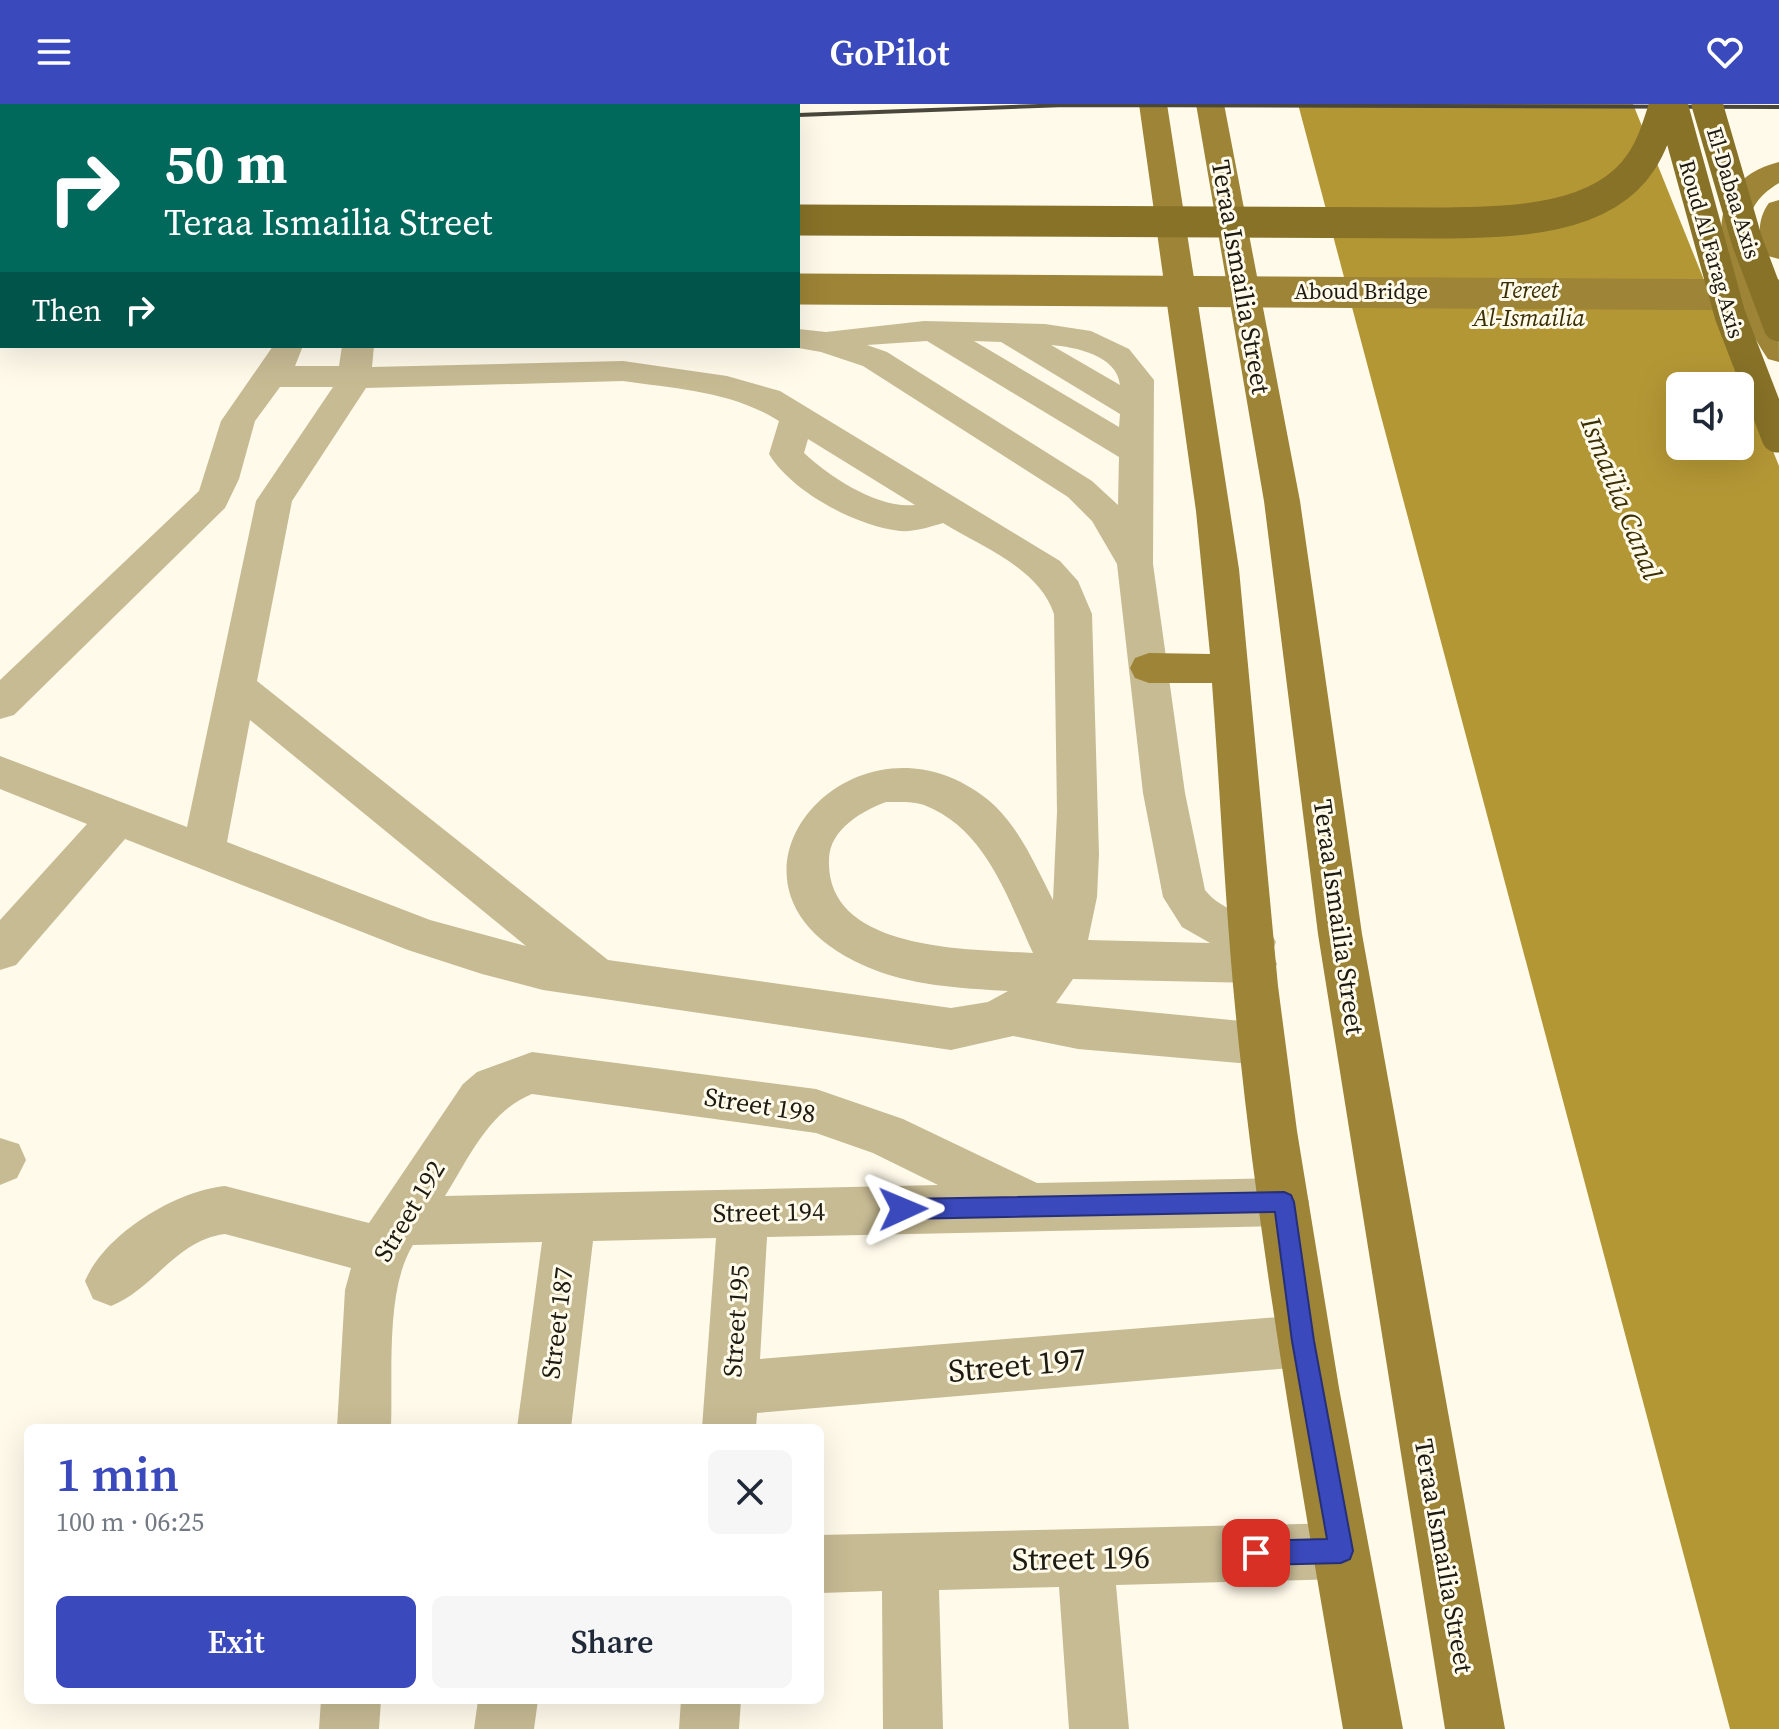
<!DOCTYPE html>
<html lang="en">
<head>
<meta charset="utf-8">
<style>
  :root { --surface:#fff; --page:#f6f6f7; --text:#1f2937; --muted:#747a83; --accent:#3a49bc }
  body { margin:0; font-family:"Source Serif 4",serif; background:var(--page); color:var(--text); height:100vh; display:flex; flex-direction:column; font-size:30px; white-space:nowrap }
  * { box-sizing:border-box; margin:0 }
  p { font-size:26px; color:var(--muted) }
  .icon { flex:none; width:44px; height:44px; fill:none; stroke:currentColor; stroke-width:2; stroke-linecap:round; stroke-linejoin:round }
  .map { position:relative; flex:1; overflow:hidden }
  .sheet { position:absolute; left:24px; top:1320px; width:800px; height:280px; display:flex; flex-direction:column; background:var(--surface); border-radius:12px; box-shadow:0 8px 32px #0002 }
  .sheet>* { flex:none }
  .top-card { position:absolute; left:0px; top:0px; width:800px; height:244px; box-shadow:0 8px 32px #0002; background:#00695c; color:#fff; overflow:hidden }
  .tools { position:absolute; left:1666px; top:268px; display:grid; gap:16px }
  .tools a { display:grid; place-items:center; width:88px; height:88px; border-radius:12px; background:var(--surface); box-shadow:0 8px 32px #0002; font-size:40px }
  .pin { position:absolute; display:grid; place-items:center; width:68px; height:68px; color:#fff; margin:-34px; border-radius:16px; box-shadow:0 4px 12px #0006 }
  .me { position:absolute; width:88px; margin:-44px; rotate:89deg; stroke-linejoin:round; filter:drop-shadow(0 0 6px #0008) }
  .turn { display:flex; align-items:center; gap:28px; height:168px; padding:0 32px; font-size:36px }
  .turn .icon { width:104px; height:104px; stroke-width:2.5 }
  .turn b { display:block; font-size:56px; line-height:68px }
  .then { display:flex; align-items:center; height:76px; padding:0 32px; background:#0003; gap:16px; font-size:30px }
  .round { display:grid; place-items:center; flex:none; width:84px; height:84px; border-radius:12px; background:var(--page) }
  .headline { display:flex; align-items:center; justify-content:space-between; height:136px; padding:0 32px }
  h1 { font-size:48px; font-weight:600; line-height:60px; color:var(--accent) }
  .cta { display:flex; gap:16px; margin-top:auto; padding:16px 32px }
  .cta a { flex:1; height:92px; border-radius:12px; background:var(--accent); color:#fff; font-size:32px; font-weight:600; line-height:92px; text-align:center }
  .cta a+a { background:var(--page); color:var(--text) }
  header { display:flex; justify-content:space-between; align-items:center; height:104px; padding:0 32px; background:var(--accent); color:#fff; font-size:36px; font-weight:600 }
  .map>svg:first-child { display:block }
</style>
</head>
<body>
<header><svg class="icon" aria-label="menu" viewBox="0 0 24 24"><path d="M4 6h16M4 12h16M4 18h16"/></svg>GoPilot<svg class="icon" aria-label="heart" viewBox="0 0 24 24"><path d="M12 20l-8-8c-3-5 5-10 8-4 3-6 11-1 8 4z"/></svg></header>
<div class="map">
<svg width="1779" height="1625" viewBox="0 0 1779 1625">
  <rect width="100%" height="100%" fill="#fffaea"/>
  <!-- water -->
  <path fill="#b49735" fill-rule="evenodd" d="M 1298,0 L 1633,0 L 1779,362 L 1779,1625 L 1730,1625 ZM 1680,282 L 1740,282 L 1740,342 L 1680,342 Z"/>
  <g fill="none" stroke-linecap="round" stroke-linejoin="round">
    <!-- minor -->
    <path fill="#c7bb94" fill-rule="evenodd" d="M 0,198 L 2,198 L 2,218 L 0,218 Z
      M 924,217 L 1045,220 L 1091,227 L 1129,245 L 1154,276 L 1153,460 L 1185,689 L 1205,786 C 1224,811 1263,811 1276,838 L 1272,848 L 1277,860 L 1271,874 L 1255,879 L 1073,875 L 1056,899 L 1262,919 L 1278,925 L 1285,940 L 1278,955 L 1262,961 L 1078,945 L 1013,932 L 951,946 L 543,886 L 482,870 L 408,846 L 125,735 L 16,861 L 0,866 L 0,816 L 87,720 L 0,685 L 0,652 L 187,723 L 256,397 L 333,283 L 280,283 L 255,317 L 239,375 L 225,404 L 14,611 L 0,615 L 0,576 L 199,387 L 221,317 L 273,242 L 303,242 L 295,262 L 339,262 L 342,242 L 374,242 L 372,263 L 623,257 L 727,272 L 780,287 L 1060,457 L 1078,477 L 1092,510 L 1099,750 L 1097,793 L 1088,836 L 1210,839 L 1182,823 L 1163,793 L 1143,689 L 1117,460 L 1092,417 L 1068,393 L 863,262 L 821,248 L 787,242 L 798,242 L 798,225 L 826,228 ZM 927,237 L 1119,353 L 1118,401 L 1092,377 L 887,248 L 867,241 ZM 974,237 L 1001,238 L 1120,310 L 1119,323 ZM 1051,241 C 1075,243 1117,251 1120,281 ZM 623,277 C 677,285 731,287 779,317 L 769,350 C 792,388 856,422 900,427 C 915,428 929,423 943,419 C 982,443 1039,464 1054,510 L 1057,708 L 1053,796 C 1035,761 1018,720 987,695 C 853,589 685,783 865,862 C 910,882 960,884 1008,887 L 988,898 L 951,904 L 608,856 L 257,577 L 292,397 L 366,284 ZM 808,335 L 915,401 C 878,405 830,373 804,349 ZM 250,616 L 526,842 L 430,816 L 227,738 ZM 886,698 C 898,698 913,697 924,701 C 986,725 1007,793 1033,849 C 969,845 825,848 829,755 C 830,725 862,707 886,698 Z
      M 532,948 L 816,985 L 903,1015 L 1037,1079 L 1284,1074 L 1302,1081 L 1309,1098 L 1302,1115 L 1284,1122 L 767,1133 L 760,1255 L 1303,1211 L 1322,1218 L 1329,1237 L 1322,1256 L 1303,1263 L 757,1309 L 756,1324 L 702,1324 L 716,1134 L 593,1137 L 571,1324 L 517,1324 L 542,1138 L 413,1141 C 385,1185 393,1271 391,1324 L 337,1324 L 345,1186 L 351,1164 L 225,1130 C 176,1136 154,1185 111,1202 L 93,1195 L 85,1177 C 105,1130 175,1087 225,1082 L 369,1119 L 463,980 L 477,968 ZM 532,990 L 816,1029 L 873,1049 L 938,1081 L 445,1092 C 469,1054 489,1007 532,990 Z
      M 0,1034 L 19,1040 L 26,1056 L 17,1074 L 0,1081 Z
      M 1341,1419 L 1361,1427 L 1369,1447 L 1361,1467 L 1341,1475 L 1116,1481 L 1129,1625 L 1069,1625 L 1059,1483 L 939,1486 L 943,1625 L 883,1625 L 882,1487 L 820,1489 L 820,1431 Z
      M 321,1596 L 381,1596 L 379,1625 L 319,1625 Z
      M 478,1596 L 538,1596 L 534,1625 L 474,1625 Z
      M 681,1596 L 741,1596 L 739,1625 L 679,1625 Z"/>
    <!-- major -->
    <path fill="#9d8436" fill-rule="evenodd" d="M 1139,0 L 1167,0 L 1239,465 L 1278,882 L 1297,1027 L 1339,1284 L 1403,1625 L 1343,1625 C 1304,1398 1263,1171 1239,942 C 1226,821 1221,700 1212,579 L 1149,579 L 1135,574 L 1130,564 L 1135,554 L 1149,549 L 1210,550 L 1196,407 Z
      M 1196,0 L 1224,0 L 1300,397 L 1362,830 L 1505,1625 L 1445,1625 L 1318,830 L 1264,397 Z
      M 1779,58 L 1779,79 C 1718,115 1765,167 1778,214 C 1779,227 1779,245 1779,258 L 1768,255 C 1730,198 1680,83 1779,58 Z
      M 1779,96 L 1779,155 L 1768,152 C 1757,136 1757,115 1769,99 Z
      M 0,140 L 2,140 L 2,158 L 0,158 Z
      M 0,171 L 2,171 L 2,189 L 0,189 Z"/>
    <!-- rail -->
    <path stroke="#49463b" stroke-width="4" d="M 427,2 L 455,0
      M 564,2 L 589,0
      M 798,11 L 1066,1 L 1779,3"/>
    <!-- major-bridge -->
    <path stroke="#9d8436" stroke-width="31" d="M 798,185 L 1779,191"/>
    <!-- highway-bridge -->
    <path stroke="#887228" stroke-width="31" d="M 1672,0 L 1730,211 L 1777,333
      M 1707,0 L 1747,137 L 1779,222
      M 798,116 L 1440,119 C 1505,118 1601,119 1641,58 C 1653,40 1659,19 1665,0"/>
  </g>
  <!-- route -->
  <path fill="#3a49bc" stroke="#262f7a" stroke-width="2" d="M 1284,1088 L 1291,1091 L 1294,1098 L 1314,1237 L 1353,1447 L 1350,1455 L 1341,1459 L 1256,1461 L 1247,1457 L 1244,1449 L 1247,1441 L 1256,1437 L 1327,1435 L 1292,1237 L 1275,1108 L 903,1115 L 895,1112 L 892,1105 L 895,1098 L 903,1095 Z"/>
  <g text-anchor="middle" stroke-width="6" stroke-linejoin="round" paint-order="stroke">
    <!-- far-street labels -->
    <g font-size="22" fill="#1d1a11" stroke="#fffaea">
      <text transform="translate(1734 89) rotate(73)" y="8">El-Dabaa Axis</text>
      <text transform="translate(1712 145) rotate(74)" y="8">Roud Al Farag Axis</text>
      <text x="1361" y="195">Aboud Bridge</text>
    </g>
    <!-- far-water labels -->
    <g font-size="24" font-style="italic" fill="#3a2e03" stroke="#fffaea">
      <text x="1529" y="194">Tereet<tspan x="1529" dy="28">Al-Ismailia</tspan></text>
    </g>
    <!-- street labels -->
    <g font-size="26" fill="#1d1a11" stroke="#fffaea">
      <text transform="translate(1241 173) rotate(80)" y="9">Teraa Ismailia Street</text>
      <text transform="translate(1339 813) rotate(82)" y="9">Teraa Ismailia Street</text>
      <text transform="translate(760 1001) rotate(9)" y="9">Street 198</text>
      <text transform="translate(409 1107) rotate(-59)" y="9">Street 192</text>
      <text transform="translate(769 1108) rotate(-1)" y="9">Street 194</text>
      <text transform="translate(736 1217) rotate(-86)" y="9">Street 195</text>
      <text transform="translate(557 1219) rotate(-83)" y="9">Street 187</text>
      <text transform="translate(1444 1452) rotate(80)" y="9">Teraa Ismailia Street</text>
    </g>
    <!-- water labels -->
    <g font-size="28" font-style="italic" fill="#3a2e03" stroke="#fffaea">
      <text transform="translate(1622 394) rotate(68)" y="10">Ismaïlia Canal</text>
    </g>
    <!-- near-street labels -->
    <g font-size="32" fill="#1d1a11" stroke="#fffaea">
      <text transform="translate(1017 1261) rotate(-5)" y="11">Street 197</text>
      <text transform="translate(1081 1454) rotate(-1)" y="11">Street 196</text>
    </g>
  </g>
</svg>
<div class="tools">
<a><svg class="icon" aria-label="sound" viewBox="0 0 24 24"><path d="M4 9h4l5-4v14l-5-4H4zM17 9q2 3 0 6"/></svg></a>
</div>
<div class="pin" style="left:1256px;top:1449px;background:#d93025"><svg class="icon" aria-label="arrive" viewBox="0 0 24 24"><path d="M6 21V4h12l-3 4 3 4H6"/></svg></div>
<svg class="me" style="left:903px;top:1105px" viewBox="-20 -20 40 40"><path d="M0-17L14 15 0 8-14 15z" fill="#3a49bc" stroke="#fff" stroke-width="4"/></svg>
<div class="top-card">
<div class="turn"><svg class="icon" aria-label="right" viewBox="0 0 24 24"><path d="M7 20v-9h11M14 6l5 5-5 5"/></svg><div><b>50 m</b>Teraa Ismailia Street</div></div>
<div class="then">Then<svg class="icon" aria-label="right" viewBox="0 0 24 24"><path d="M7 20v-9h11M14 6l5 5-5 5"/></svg></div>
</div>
<section class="sheet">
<div class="headline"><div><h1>1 min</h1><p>100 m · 06:25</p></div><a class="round"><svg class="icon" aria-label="close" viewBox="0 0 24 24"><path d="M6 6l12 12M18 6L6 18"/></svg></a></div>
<div class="cta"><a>Exit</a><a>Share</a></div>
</section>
</div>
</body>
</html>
